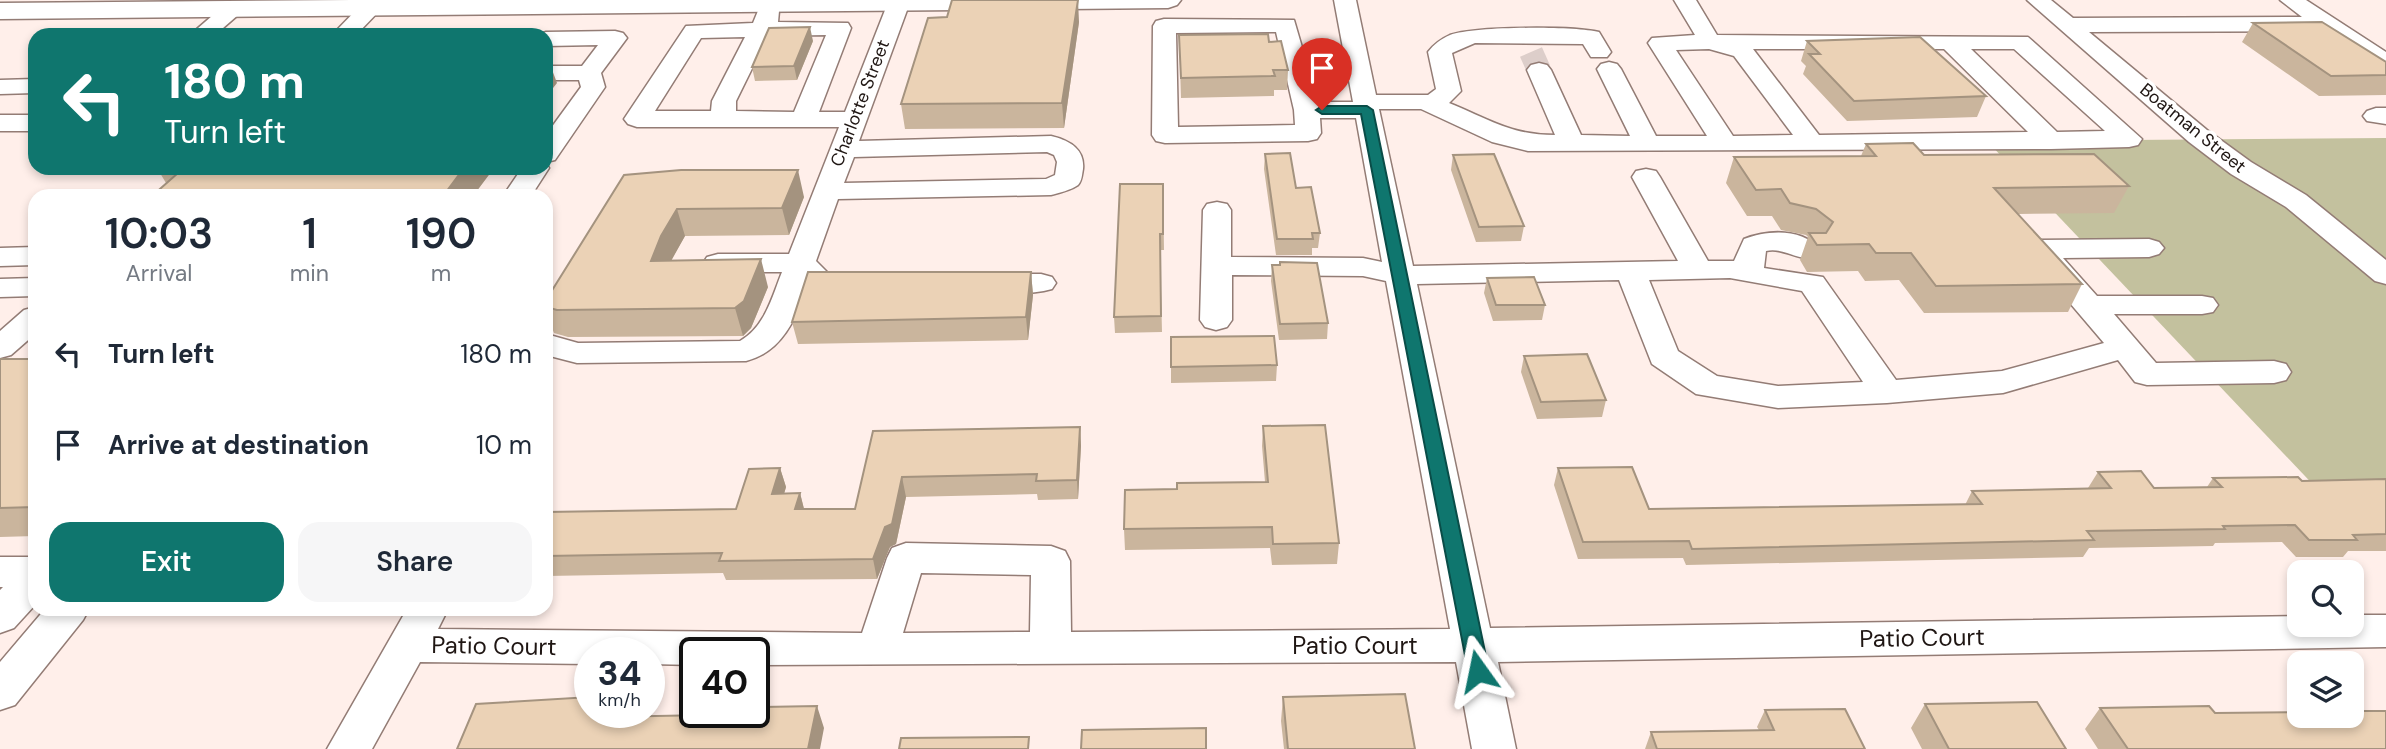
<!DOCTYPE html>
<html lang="en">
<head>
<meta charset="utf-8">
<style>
  :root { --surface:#fff; --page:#f6f6f7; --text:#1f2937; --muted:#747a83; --accent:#0f766e }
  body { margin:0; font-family:"DM Sans",sans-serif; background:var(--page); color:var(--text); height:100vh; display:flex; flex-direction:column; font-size:26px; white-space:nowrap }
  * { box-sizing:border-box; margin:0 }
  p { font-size:23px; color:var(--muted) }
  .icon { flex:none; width:38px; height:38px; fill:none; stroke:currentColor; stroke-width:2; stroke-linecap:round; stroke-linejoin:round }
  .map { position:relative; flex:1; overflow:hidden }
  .sheet { position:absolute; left:28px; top:189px; width:525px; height:427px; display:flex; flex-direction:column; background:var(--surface); border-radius:21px; box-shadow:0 4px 10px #0003 }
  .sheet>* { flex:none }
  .guide { position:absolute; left:28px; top:28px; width:525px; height:147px; border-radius:21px; box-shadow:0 4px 10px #0003; background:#0f766e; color:#fff; overflow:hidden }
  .buttons { position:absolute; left:2287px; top:560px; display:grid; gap:14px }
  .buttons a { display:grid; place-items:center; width:77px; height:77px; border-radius:14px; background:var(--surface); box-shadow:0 4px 10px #0003; font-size:35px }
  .speed { position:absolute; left:574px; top:637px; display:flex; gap:14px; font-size:35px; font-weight:700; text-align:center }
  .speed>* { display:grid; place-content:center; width:91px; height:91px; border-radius:50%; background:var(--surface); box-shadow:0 4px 10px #0003; line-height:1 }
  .speed small { font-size:18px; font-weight:400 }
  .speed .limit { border:4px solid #111; border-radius:10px; background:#fff; color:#111 }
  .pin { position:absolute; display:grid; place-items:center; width:60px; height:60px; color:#fff; margin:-72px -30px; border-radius:50% 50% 50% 0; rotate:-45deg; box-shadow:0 0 7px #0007 }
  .pin .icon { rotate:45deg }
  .me { position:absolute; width:77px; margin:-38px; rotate:348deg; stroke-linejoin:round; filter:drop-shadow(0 0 5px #0008) }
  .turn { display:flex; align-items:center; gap:24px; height:147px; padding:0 21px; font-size:32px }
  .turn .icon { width:91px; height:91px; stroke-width:2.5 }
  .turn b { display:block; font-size:49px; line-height:60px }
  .eta { display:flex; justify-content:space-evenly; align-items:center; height:119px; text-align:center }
  .eta b { font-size:42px; font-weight:600; line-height:49px }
  .primary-button { display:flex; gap:14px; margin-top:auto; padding:14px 21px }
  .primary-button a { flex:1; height:80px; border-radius:21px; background:var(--accent); color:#fff; font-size:28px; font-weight:600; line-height:80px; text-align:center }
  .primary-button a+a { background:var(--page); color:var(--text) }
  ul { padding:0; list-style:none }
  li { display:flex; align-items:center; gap:21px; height:91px; padding:0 21px }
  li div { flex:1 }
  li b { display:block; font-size:26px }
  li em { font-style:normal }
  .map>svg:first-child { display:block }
</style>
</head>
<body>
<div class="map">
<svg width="2386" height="749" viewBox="0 0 2386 749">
  <rect width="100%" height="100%" fill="#ffefea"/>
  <!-- forest -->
  <path fill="#c3c19e" d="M 2386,138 L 2386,531 L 2358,532 L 1987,141 Z"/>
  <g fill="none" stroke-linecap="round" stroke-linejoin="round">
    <!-- minor-tunnel -->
    <path stroke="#ddceca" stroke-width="24" stroke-dasharray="24 12" stroke-linecap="butt" d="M 1531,52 L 1539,70"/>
    <defs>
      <path id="minor" d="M 372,0 L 380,2 L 383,7 L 356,35 L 332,35 L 364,2 Z
        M 889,0 L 910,2 L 859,141 L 1051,136 C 1068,140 1085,148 1083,169 C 1082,174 1082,181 1078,185 C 1071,190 1059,193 1051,195 L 838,199 L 816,261 L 829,274 L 861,277 L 865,283 L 861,289 C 845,293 820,296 807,286 C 796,319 782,352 746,361 L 577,363 L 546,355 L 546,334 L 578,343 L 740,341 C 765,327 772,297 782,272 L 718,272 L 707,269 L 703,263 L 707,257 L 718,254 L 789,254 L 839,127 L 637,127 L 628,124 L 624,119 L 686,26 L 753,23 L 760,6 L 776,6 L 779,11 L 778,22 L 848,23 L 851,28 L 819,112 L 845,112 ZM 826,35 L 794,112 L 736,111 L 736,101 L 768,36 ZM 745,37 L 712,101 L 711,111 L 655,111 L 701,38 ZM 1047,152 L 1054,155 L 1057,162 L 1055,175 L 1046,179 L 844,183 L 854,157 Z
        M 1334,0 L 1356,0 L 1376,95 L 1428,95 L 1436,89 L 1428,52 C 1434,44 1441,39 1450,35 C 1475,26 1573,26 1599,32 L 1611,52 L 1607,57 L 1591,57 L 1583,44 L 1475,43 L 1452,53 L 1461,91 L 1449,103 C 1489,119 1510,135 1555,135 L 1527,70 L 1531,65 L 1539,63 L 1547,65 L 1551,70 L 1581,135 L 1630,136 L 1597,69 L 1601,64 L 1609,62 L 1617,64 L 1621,69 L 1656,136 L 1707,136 L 1648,43 L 1652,38 L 1695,35 L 1674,0 L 1696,0 L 1717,35 L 2028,37 L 2142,139 L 2138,145 L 2129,147 L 2051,149 L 1528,151 L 1492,142 L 1421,109 L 1379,109 L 1413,266 L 1678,261 L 1632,177 L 1636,171 L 1646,169 L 1656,171 L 1660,177 L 1708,261 L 1734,261 L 1744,239 C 1767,230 1804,227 1821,251 L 1816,257 C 1797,262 1785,247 1766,251 L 1764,268 L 1823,277 L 1896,380 L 2002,371 L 2104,343 L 2024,249 L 2029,243 L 2039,240 L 2149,239 L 2159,242 L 2164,248 L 2159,254 L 2149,257 L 2063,258 L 2097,296 L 2202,296 L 2213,298 L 2218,305 L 2213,312 L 2202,314 L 2114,314 L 2156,363 L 2274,361 L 2286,364 L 2291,372 L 2286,380 L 2274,383 L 2147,385 L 2135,382 L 2118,360 L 2003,393 L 1887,403 L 1778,408 L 1696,394 L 1652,364 L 1619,280 L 1417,284 L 1490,628 L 2300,616 L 2300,625 L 2352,625 L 2352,615 L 2386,615 L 2386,647 L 1498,662 L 1516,749 L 1472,749 L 1456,662 L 754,665 L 754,653 L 695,653 L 695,665 L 649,664 L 649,653 L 590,653 L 590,664 L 420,662 L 372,749 L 327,749 L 407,609 L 448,609 L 438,629 L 862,633 L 887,558 L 892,548 L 906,543 L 1051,546 L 1065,551 L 1070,561 L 1071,632 L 1450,629 L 1386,281 L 1363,276 L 1232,275 L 1232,320 L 1227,327 L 1216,330 L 1205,327 L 1200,320 L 1203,210 L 1207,204 L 1217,202 L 1227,204 L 1231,210 L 1231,257 L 1363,258 L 1382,262 L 1356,118 L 1320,118 L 1321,133 L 1317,139 L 1308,141 L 1165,143 L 1156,141 L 1152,135 L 1153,26 L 1156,21 L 1164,19 L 1294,20 L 1318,102 L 1353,102 ZM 1276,32 L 1294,110 L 1295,125 L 1178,127 L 1176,33 ZM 1709,49 L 1734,56 L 1793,135 L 1733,136 L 1676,50 ZM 1753,49 L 1944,49 L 2028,132 L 1819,135 ZM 1971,49 L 2014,49 L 2105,131 L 2057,132 ZM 1730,278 L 1802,291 L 1863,382 L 1778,386 L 1717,376 L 1678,351 L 1649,280 ZM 921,573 L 1031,575 L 1030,632 L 903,633 Z
        M 2027,0 L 2051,0 L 2073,18 L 2302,17 L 2280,0 L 2306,0 L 2386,52 L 2386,70 L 2378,68 L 2322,31 L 2089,32 L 2207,130 L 2251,162 L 2306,195 L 2386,260 L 2386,284 L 2375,281 L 2286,207 L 2231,174 L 2189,142 Z
        M 235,1 L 243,3 L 246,8 L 215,35 L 190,35 L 227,3 Z
        M 615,31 L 623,33 L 627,38 L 601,73 L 605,87 L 555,160 L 546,162 L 546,135 L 581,87 L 579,80 L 546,80 L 546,66 L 582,66 L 598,45 L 546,46 L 546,35 L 537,35 L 546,32 Z
        M 35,79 L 35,93 L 0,94 L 0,80 Z
        M 2376,108 L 2386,108 L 2386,124 L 2367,121 L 2363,116 L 2367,111 Z
        M 0,115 L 35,115 L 35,131 L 0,131 Z
        M 546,163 L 549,168 L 531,196 L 503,196 L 522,168 L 546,168 Z
        M 35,247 L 35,265 L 0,266 L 0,248 Z
        M 988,274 L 1041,274 L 1052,277 L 1056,283 L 1052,289 C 1030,295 999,295 977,289 L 973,283 L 977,277 Z
        M 35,278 L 35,296 L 0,297 L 0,279 Z
        M 35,307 L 35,334 L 11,355 L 0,358 L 0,331 L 24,310 Z
        M 0,557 L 35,557 L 35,605 L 14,628 L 0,633 L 0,590 L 3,587 L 0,587 Z
        M 45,609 L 89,609 L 83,620 L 15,705 L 0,710 L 0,662 Z"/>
      <path id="major" d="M 352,0 L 1181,0 L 1177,5 L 1168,8 L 0,19 L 0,3 Z"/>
    </defs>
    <!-- minor casing -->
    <use href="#minor" stroke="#937c75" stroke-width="3"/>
    <!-- major casing -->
    <use href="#major" stroke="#937c75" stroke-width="3"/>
    <!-- minor -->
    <use href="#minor" fill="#fff" fill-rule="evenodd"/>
    <!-- major -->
    <use href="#major" fill="#fff" fill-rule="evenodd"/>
  </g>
  <!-- wall -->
  <path fill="#cab59d" d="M 1079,22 L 1064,128 L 905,129 L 901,104 Z
    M 2253,23 L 2386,62 L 2386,95 L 2319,96 L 2242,42 Z
    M 1179,35 L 1269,42 L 1288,70 L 1287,90 L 1274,90 L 1274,96 L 1181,98 Z
    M 813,41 L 797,80 L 755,81 L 752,67 Z
    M 1807,41 L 1986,96 L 1977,117 L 1847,121 L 1803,74 L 1806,66 L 1801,61 Z
    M 1866,144 L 1924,155 L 2129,186 L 2114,213 L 2018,214 L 2082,284 L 2068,312 L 1924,313 L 1899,280 L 1865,281 L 1858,271 L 1807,272 L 1800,260 L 1808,237 L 1806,235 L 1781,230 L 1772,216 L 1747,216 L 1726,183 L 1734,157 L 1861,156 Z
    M 1265,154 L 1296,188 L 1320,233 L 1318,248 L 1312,248 L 1312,255 L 1276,255 L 1264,169 Z
    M 1453,155 L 1524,226 L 1521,241 L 1476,242 L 1451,170 Z
    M 494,168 L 473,196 L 152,196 L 166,183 L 160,173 Z
    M 681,170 L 804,197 L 789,235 L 685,236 L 671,260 L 768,287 L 751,328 L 743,336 L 568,337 L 554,333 L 546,314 L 546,300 Z
    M 1163,184 L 1164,250 L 1160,250 L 1162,332 L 1115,333 L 1114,317 Z
    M 1272,265 L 1280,265 L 1328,323 L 1327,339 L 1279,340 L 1271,281 Z
    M 1031,272 L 1033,295 L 1028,340 L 798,344 L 792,322 Z
    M 1487,278 L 1545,305 L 1542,320 L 1493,321 L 1484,293 Z
    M 1171,337 L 1277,365 L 1276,381 L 1171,383 Z
    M 1524,356 L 1606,400 L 1602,417 L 1537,419 L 1521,372 Z
    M 0,359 L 35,359 L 35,536 L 0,537 Z
    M 1263,426 L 1339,543 L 1337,564 L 1272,565 L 1270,548 L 1125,550 L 1124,529 L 1265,482 L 1262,446 Z
    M 1080,427 L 1081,446 L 1078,499 L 1038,500 L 1037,494 L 906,497 L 896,544 L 890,547 L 877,579 L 726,580 L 723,573 L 546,576 L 546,512 L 736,509 L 780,468 L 786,487 L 784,494 L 800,493 L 804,509 L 855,509 L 873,431 Z
    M 1558,468 L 1649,509 L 1965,505 L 1972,491 L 2088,488 L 2098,472 L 2154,488 L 2207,487 L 2213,478 L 2302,481 L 2386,479 L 2386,551 L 2348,551 L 2343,557 L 2296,557 L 2282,542 L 2215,543 L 2213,546 L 2089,548 L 2083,557 L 1686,565 L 1683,558 L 1578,559 L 1554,485 Z
    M 1283,697 L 1415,749 L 1284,749 L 1281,721 Z
    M 1925,704 L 2066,749 L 1922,749 L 1911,728 Z
    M 2100,708 L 2215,713 L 2386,749 L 2098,749 L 2085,729 Z
    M 1765,710 L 1865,749 L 1645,749 L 1651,732 L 1759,730 L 1757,727 Z"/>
  <!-- shaded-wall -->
  <path fill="#a4937f" d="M 1078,0 L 1079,22 L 1064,128 L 1062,103 Z
    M 810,27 L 813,41 L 797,80 L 794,66 Z
    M 548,59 L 557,83 L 546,97 L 546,61 Z
    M 464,168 L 494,168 L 473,196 L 443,196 Z
    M 798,170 L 804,197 L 789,235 L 782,208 Z
    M 677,209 L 685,236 L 670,263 L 651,261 L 661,236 Z
    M 761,259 L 768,287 L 751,328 L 743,336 L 735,308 Z
    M 1031,272 L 1033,295 L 1028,340 L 1026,317 Z
    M 1080,427 L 1081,446 L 1078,499 L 1077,480 Z
    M 780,468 L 786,487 L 778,514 L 772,494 Z
    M 902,477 L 906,497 L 896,544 L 890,547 L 877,579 L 873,559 L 885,527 Z
    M 800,493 L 805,513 L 795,509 Z
    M 817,706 L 824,728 L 820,749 L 808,749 Z
    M 605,712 L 619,712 L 621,717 L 604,717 Z"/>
  <!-- building -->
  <path fill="#ebd2b6" stroke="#a4937f" stroke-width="2" d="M 952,0 L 1078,0 L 1062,103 L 901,104 L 928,18 L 947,17 Z
    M 2322,22 L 2386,62 L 2386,75 L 2331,76 L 2253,23 Z
    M 810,27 L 794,66 L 752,67 L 769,28 Z
    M 1268,34 L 1269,42 L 1281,41 L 1288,70 L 1273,70 L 1275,76 L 1181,78 L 1179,35 Z
    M 1920,37 L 1986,96 L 1854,101 L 1809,54 L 1820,54 L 1807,41 Z
    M 1913,143 L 1924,155 L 2094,154 L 2129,186 L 1994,188 L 2082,284 L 1936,286 L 1911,253 L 1876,253 L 1869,244 L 1817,245 L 1809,233 L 1826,233 L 1833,222 L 1816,209 L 1790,203 L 1781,189 L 1756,190 L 1734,157 L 1876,156 L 1866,144 Z
    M 1290,153 L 1296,188 L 1311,187 L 1320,233 L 1312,233 L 1313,239 L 1277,239 L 1265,154 Z
    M 1494,154 L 1524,226 L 1479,227 L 1453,155 Z
    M 166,168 L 464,168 L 443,196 L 152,196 L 178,173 L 160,173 Z
    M 681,170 L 798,170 L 782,208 L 677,209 L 661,236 L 651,261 L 761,259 L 744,301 L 735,308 L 557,310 L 546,307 L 546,300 L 624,175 Z
    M 1120,184 L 1163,184 L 1163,234 L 1160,234 L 1161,316 L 1114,317 Z
    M 1280,262 L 1317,263 L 1328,323 L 1280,324 L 1272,265 L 1280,265 Z
    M 808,272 L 1031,272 L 1026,317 L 792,322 Z
    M 1534,277 L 1545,305 L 1496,305 L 1487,278 Z
    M 1274,336 L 1277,365 L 1171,367 L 1171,337 Z
    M 1587,354 L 1606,400 L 1541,402 L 1524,356 Z
    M 0,359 L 35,359 L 35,507 L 0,508 Z
    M 1325,425 L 1339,543 L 1273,544 L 1272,527 L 1124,529 L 1125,490 L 1177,489 L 1177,483 L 1268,482 L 1263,426 Z
    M 1080,427 L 1077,480 L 1036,481 L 1037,474 L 902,477 L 892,524 L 885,527 L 873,559 L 719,561 L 722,553 L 546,556 L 546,512 L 736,509 L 749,469 L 780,468 L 772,494 L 800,493 L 795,509 L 855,509 L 873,431 Z
    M 1632,467 L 1649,509 L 1982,504 L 1972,491 L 2111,488 L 2098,472 L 2141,471 L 2154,488 L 2222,487 L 2213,478 L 2298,477 L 2302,481 L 2386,479 L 2386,534 L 2353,535 L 2357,540 L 2309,540 L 2295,525 L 2223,526 L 2225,529 L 2087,531 L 2094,540 L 1692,549 L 1689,541 L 1583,542 L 1558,468 Z
    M 1405,694 L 1415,749 L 1288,749 L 1283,697 Z
    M 590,697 L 590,712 L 605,712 L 604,717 L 760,714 L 762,707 L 817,706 L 808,749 L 457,749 L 476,704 Z
    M 2037,702 L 2066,749 L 1949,749 L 1925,704 Z
    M 2209,706 L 2215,713 L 2300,712 L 2300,716 L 2352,716 L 2352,711 L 2386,711 L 2386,749 L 2128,749 L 2100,708 Z
    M 1845,709 L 1865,749 L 1657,749 L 1651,732 L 1774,730 L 1765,710 Z
    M 1206,728 L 1206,749 L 1081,749 L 1082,730 Z
    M 1029,737 L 1028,749 L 899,749 L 901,738 Z"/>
  <!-- route -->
  <path fill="#0f766e" stroke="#0a4d48" stroke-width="2" d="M 1367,106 L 1373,110 L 1489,671 L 1486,677 L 1478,680 L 1471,677 L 1468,671 L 1361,114 L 1322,114 L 1316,110 L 1322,106 Z"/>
  <g text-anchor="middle" stroke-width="7" stroke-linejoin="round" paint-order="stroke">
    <!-- far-street labels -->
    <g font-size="18" fill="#1f1613" stroke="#fff">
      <text transform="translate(860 103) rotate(-69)" y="6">Charlotte Street</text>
      <text transform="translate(2193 128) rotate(39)" y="6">Boatman Street</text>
    </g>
    <!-- near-street labels -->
    <g font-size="24" fill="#1f1613" stroke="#fff">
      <text transform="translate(1922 638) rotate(-1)" y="8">Patio Court</text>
      <text transform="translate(494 646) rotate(1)" y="8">Patio Court</text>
      <text x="1355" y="654">Patio Court</text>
    </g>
  </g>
</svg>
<div class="buttons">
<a><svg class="icon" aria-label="search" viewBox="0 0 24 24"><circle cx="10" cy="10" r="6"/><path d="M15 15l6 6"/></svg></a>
<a><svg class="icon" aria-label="layers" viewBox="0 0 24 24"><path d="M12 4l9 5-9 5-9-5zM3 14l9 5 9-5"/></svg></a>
</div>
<div class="speed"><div>34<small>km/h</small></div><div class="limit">40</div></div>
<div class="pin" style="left:1322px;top:110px;background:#d93025"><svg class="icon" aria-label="arrive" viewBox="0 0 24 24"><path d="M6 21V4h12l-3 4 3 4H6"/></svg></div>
<svg class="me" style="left:1478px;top:671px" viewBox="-20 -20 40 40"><path d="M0-17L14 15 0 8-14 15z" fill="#0f766e" stroke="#fff" stroke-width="4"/></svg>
<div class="guide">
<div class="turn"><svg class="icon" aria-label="left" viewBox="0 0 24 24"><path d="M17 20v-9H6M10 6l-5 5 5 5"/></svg><div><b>180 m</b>Turn left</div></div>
</div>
<section class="sheet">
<div class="eta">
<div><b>10:03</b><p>Arrival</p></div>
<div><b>1</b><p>min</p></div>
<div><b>190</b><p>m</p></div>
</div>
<ul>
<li><svg class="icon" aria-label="left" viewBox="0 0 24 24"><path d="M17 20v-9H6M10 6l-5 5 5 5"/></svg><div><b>Turn left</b></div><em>180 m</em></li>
<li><svg class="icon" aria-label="arrive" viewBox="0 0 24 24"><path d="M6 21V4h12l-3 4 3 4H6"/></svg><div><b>Arrive at destination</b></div><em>10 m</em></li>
</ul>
<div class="primary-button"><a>Exit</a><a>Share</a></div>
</section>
</div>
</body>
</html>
